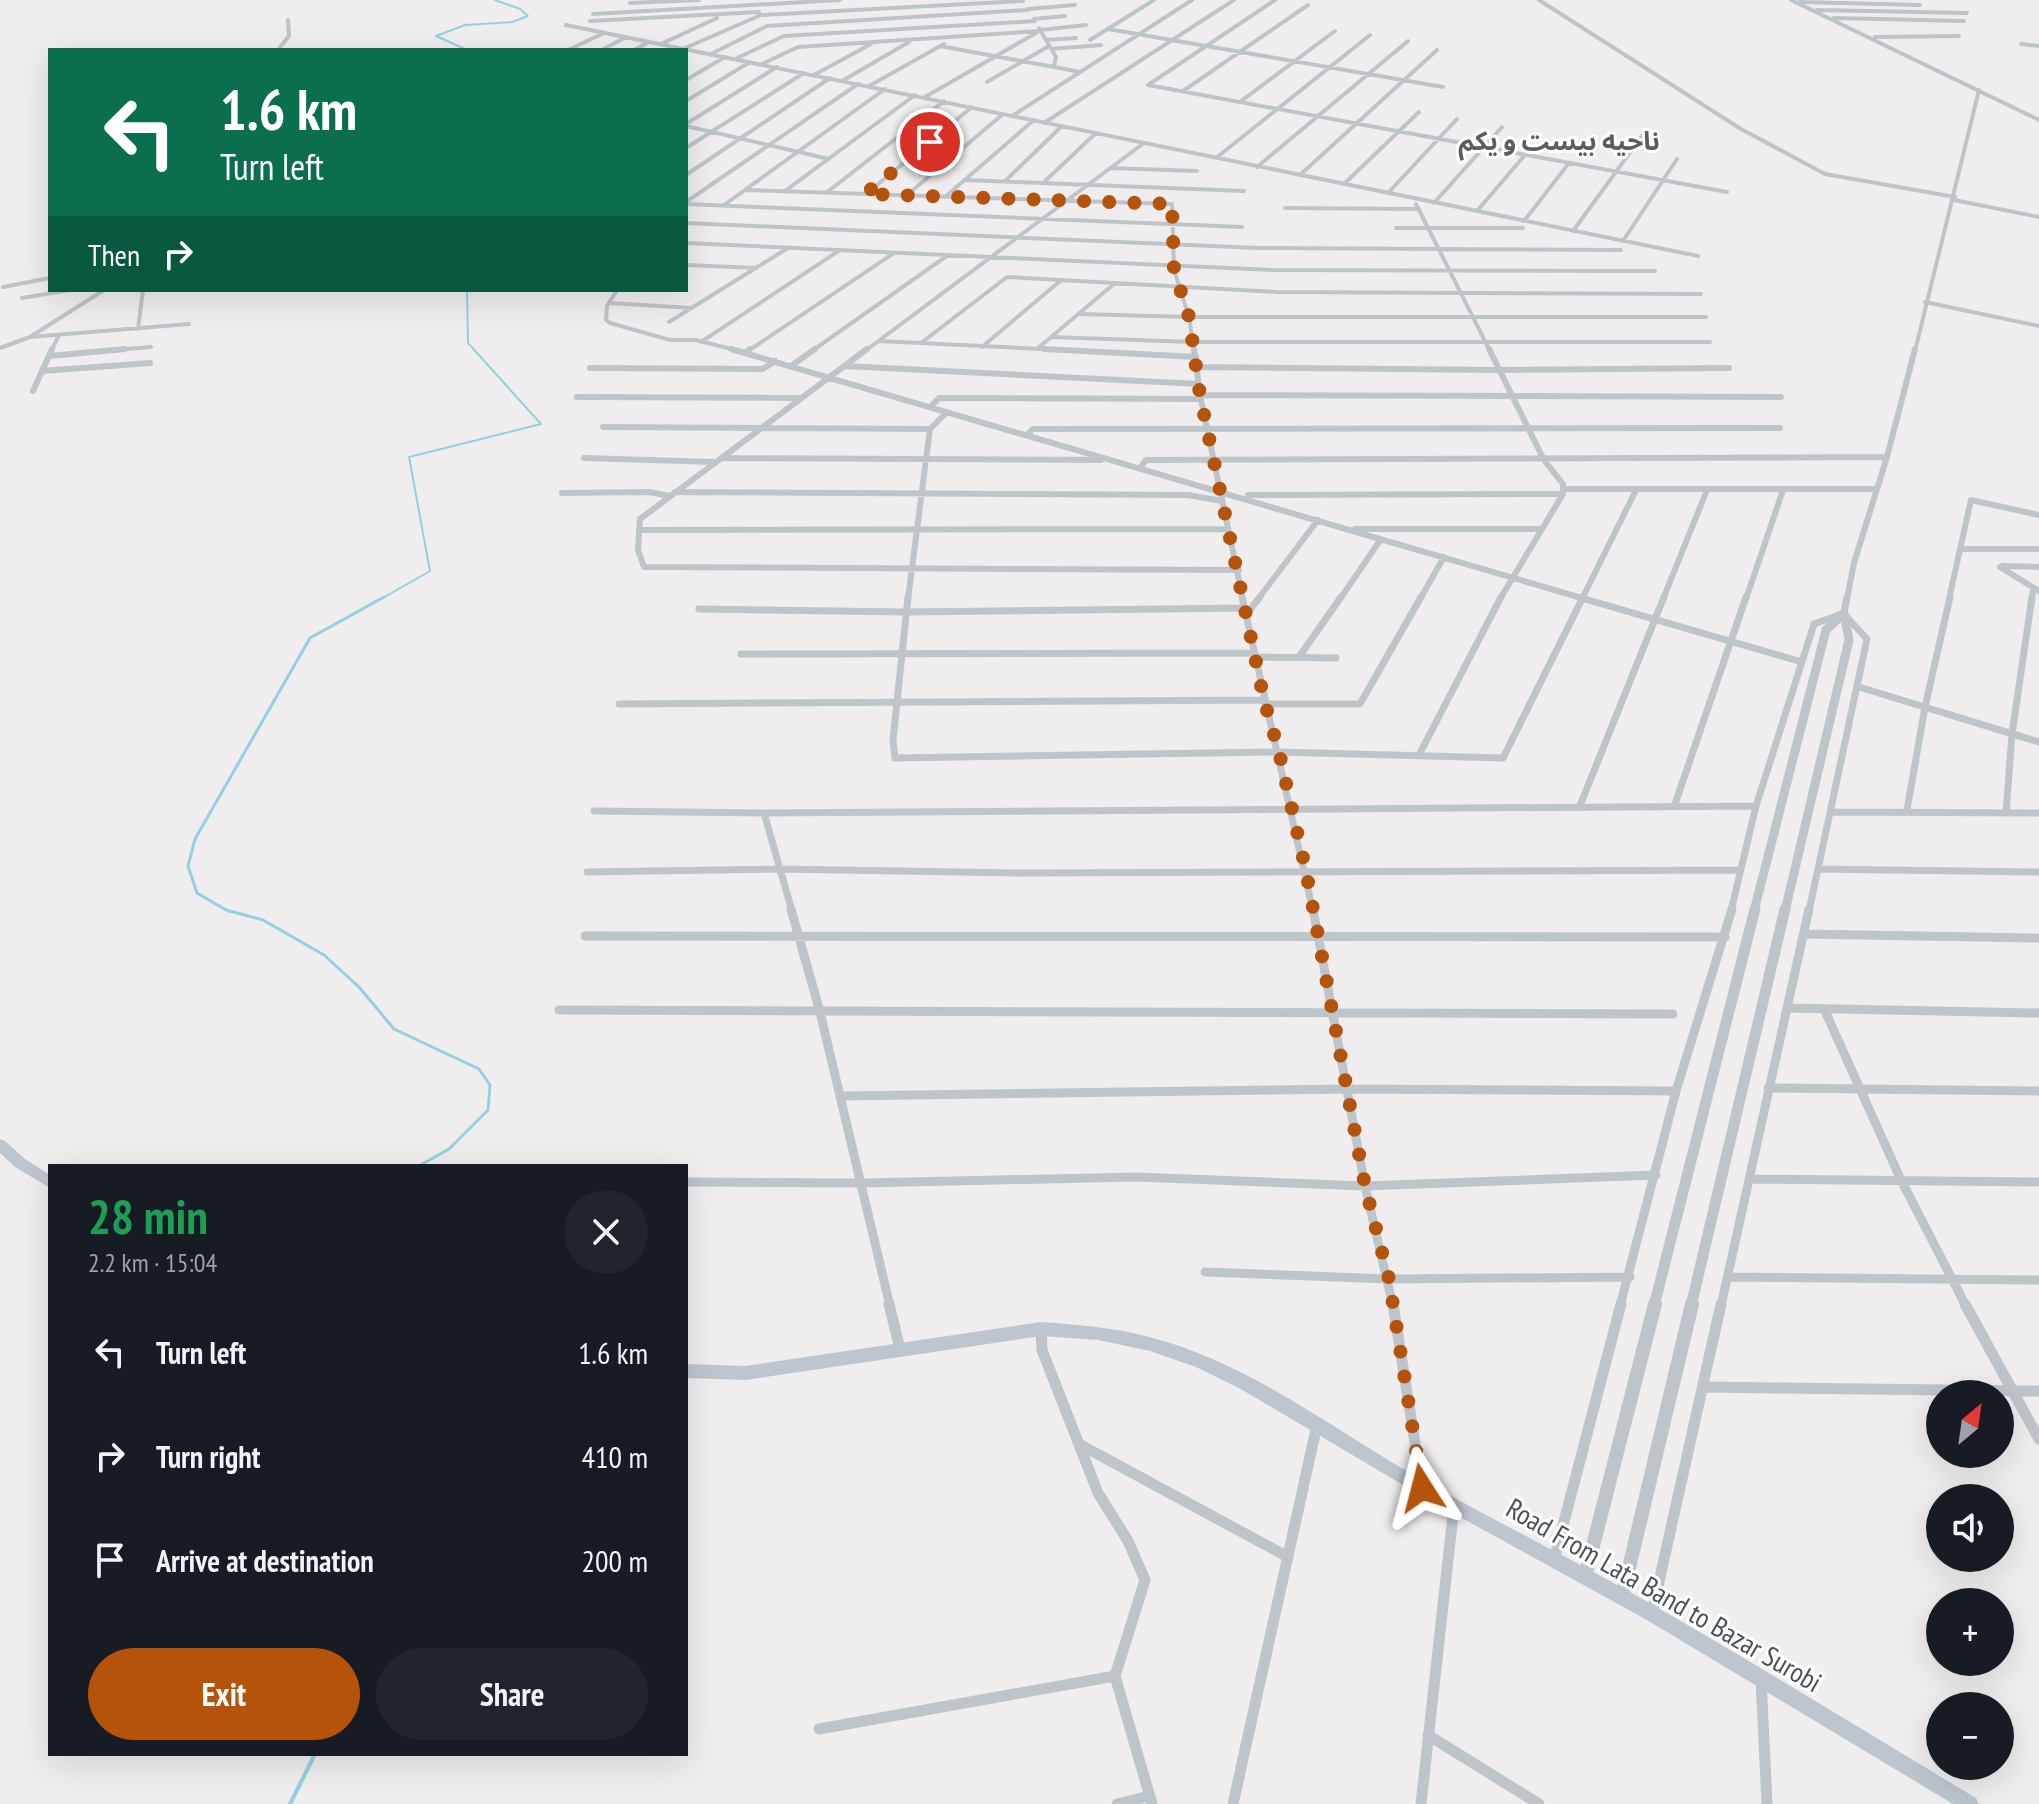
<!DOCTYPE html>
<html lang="en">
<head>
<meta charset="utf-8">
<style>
  :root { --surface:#171b24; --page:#20242c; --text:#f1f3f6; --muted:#9ea1a6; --accent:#b45309 }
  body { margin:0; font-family:"PT Sans Narrow","Noto Sans Arabic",sans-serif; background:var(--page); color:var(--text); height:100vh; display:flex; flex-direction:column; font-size:30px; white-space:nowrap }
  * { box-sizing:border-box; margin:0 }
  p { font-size:26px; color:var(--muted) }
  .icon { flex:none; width:44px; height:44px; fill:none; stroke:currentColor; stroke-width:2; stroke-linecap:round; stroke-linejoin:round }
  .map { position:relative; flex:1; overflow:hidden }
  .drawer { position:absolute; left:48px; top:1164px; width:640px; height:592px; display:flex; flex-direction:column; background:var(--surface); border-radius:0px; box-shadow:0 8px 32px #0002 }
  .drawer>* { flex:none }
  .top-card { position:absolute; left:48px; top:48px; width:640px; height:244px; border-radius:0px; box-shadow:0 8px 32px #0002; background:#0b6e4f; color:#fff; overflow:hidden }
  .needle { width:52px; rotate:29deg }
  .buttons { position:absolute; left:1926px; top:1380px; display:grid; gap:16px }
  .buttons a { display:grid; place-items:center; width:88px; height:88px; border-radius:50%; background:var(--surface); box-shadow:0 8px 32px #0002; font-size:40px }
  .pin { position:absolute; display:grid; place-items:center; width:68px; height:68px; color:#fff; margin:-34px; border:4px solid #fff; border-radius:50%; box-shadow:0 2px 8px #0007 }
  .me { position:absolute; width:88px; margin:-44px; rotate:351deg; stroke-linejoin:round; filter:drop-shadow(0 0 6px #0008) }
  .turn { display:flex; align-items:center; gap:28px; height:168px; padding:0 40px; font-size:36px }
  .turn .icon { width:104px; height:104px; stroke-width:2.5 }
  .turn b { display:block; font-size:56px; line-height:68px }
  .then { display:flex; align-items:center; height:76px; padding:0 40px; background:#0003; gap:16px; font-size:30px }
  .round { display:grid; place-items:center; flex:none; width:84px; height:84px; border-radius:42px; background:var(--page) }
  .head { display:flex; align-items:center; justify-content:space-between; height:136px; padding:0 40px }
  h1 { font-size:48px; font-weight:600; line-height:60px; color:#1e9e55 }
  .primary-button { display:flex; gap:16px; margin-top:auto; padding:16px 40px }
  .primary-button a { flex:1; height:92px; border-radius:48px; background:var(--accent); color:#fff; font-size:32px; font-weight:600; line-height:92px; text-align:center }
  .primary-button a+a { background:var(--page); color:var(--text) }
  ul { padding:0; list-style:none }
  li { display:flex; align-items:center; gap:24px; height:104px; padding:0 40px }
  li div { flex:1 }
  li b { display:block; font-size:30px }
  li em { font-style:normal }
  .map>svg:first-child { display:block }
</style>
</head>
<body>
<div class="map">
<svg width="2039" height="1804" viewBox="0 0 2039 1804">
  <rect width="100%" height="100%" fill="#f0edee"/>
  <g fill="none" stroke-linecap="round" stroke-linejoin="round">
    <!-- stream-far2 -->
    <path stroke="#93d1e0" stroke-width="2" d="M 467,50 L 436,36 L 465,25 L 512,22 L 528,16 L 520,9 L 495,0
      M 381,599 L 430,571 L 409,457 L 541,424 L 468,343 L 467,290"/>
    <!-- stream-far1 -->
    <path stroke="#93d1e0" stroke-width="3" d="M 384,597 L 310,638 L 195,839 L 188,866 L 197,893 L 226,910 L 263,920 L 324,955 L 359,987 L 394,1029 L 479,1069 L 490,1085 L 488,1110 L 449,1149 L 419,1166"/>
    <!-- stream -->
    <path stroke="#93d1e0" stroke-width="4" d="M 290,1804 L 315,1754"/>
    <!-- minor-far4 -->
    <path stroke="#bdc5cb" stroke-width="4" d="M 1539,0 L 1741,129 L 1825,174 L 1955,197
      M 1791,0 L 2039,120
      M 1800,2 L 1920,5
      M 630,3 L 699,0
      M 1028,9 L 1075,5
      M 1817,10 L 1967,13
      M 593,14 L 840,0
      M 1834,18 L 1964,21
      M 1034,19 L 1065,16
      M 590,21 L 759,12
      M 566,25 L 1698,256
      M 1039,28 L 1056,57 L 1054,67 L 1080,72
      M 1108,29 L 1443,87
      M 1040,30 L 1086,25
      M 1875,37 L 1959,36
      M 1046,40 L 1076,38
      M 1090,40 L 1154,0
      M 661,44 L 717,18
      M 2021,44 L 2039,46
      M 940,46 L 1054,67
      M 685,48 L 761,15 L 1023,1
      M 1051,49 L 1101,45
      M 278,50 L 289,36 L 288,20
      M 568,50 L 604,33
      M 602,50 L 626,37
      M 634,50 L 649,42
      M 711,54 L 767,26 L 1028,10
      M 735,59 L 784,36 L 1035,21
      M 762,64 L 798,47 L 1040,31
      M 814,75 L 871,44
      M 686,80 L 725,57
      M 842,81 L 909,42
      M 987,82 L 1049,46
      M 1148,85 L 1727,192
      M 1148,85 L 1275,0
      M 869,86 L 944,44
      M 1183,91 L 1308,5
      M 925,97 L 1036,33
      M 686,101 L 750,62
      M 1240,102 L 1335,31
      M 1012,116 L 1192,0
      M 1044,123 L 1234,0
      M 686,124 L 777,67
      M 686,126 L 829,159
      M 686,148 L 804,73
      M 1216,158 L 1370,35
      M 1257,167 L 1408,41
      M 1111,168 L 1197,171
      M 686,175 L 830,78
      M 1300,175 L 1437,50
      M 964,180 L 1244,191
      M 1005,181 L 1062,126
      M 1043,183 L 1096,133
      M 1344,184 L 1419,112
      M 745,190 L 1172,204 L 1174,270 L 1189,317 L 1194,351
      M 785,191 L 915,95
      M 826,193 L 944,101
      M 1388,193 L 1457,119
      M 866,194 L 972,107
      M 906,196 L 1003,114
      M 945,197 L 1034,120
      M 1954,200 L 2039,217
      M 686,202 L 858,84
      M 1434,203 L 1502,127
      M 686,204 L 1242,227
      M 1416,204 L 1490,351
      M 724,205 L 885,89
      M 1285,208 L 1419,209
      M 1477,211 L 1525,155
      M 1524,221 L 1569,163
      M 686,223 L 1258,248 L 1621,250
      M 1396,228 L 1523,228
      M 1573,231 L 1642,136
      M 1623,241 L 1677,159
      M 686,243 L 1273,270 L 1655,271
      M 686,265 L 757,268
      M 3,287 L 50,278
      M 617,290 L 607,306 L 606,320 L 610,323 L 670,340 L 696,340 L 739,351
      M 22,298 L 70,290
      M 1925,302 L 2039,326
      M 609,303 L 692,308
      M 1078,314 L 1189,317 L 1706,317
      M 669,322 L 788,248
      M 138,329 L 143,290
      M 30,337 L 189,324
      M 1051,337 L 1194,342 L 1710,342
      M 879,341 L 1083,351
      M 701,342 L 840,250
      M 921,343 L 1007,277 L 1277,292 L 1701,294
      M 982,347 L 1060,281
      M 0,348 L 30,337 L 104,290
      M 1037,349 L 1115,283
      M 51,351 L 59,335
      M 102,351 L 151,347
      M 748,351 L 894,253
      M 812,351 L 948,255
      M 865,351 L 1144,143
      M 1915,351 L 1979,90"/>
    <!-- minor-far3 -->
    <path stroke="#bdc5cb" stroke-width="6" d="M 731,349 L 1585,599
      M 867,349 L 640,519 L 638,550 L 644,567 L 1239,570
      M 1044,349 L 1196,357
      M 1194,349 L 1200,395 L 1243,599
      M 1489,349 L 1544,460 L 1563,484 L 1563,494 L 1500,599
      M 745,353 L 750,349
      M 49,356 L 125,349
      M 791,366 L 815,349
      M 845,366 L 1199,384
      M 1197,367 L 1499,370 L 1729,368
      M 590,368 L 763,369 L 775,361
      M 42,371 L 150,363
      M 33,391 L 52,349
      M 1200,395 L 1781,397
      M 577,397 L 800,398
      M 930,407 L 939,398 L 1201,399
      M 603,427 L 930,429
      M 1027,435 L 1033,429 L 1780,428
      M 584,458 L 715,462
      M 722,458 L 1101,460
      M 1140,468 L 1146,460 L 1887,457
      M 1563,489 L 1875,489
      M 675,492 L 1188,495 L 1222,501
      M 562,493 L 649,492 L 670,496
      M 1248,495 L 1563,494
      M 1355,529 L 1540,529
      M 639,530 L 1228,529
      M 1960,549 L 2039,549
      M 2003,566 L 2000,567 L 2039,591
      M 2003,566 L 2039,567
      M 908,599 L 930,429 L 947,412
      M 1258,599 L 1318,520
      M 1340,599 L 1381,539
      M 1420,599 L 1444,557
      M 1582,599 L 1636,490
      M 1663,599 L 1707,490
      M 1746,599 L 1783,490
      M 1847,599 L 1854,563 L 1887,457 L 1915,349
      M 1949,599 L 1971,500 L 2039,515
      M 2032,599 L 2033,589"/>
    <!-- minor-far2 -->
    <path stroke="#bdc5cb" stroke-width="7" d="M 908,597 L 893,740 L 895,758 L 1279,752 L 1503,758 L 1583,597
      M 1242,597 L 1313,911
      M 1578,597 L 1802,662
      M 699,609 L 907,612 L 1245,608
      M 1844,613 L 1847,597
      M 1246,615 L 1260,597
      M 741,654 L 1254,653
      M 1255,657 L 1336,658
      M 1299,657 L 1341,597
      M 1859,687 L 2039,742
      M 619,704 L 1264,700
      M 1265,704 L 1360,704 L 1421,597
      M 1419,755 L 1501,597
      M 1674,807 L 1746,597
      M 1579,808 L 1664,597
      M 1907,810 L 1925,707 L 1950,597
      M 594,811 L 764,813 L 1756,806
      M 1830,812 L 2039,813
      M 764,813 L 792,911
      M 2006,813 L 2012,734 L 2032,597
      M 1818,869 L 2039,872
      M 587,872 L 780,869 L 1020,873 L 1740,870
      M 1731,911 L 1756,806 L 1814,624 L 1842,614
      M 1809,911 L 1867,639 L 1844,614"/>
    <!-- minor-far1 -->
    <path stroke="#bdc5cb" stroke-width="9" d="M 791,909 L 820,1012 L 890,1306
      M 1313,909 L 1365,1186 L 1393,1306
      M 1804,934 L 2039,938
      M 585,936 L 1725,937
      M 1788,1008 L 2039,1013
      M 559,1010 L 1673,1014
      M 1825,1011 L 1901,1180 L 1966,1306
      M 1768,1088 L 2039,1091
      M 840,1096 L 1349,1089 L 1676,1091
      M 1750,1179 L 2039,1182
      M 686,1182 L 863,1183 L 1136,1177 L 1365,1186 L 1656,1175
      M 1205,1272 L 1389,1279 L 1630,1277
      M 1728,1277 L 2039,1280
      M 1620,1306 L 1676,1091 L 1732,909
      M 1721,1306 L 1809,909"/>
    <!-- minor -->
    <path stroke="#bdc5cb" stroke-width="11" d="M 889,1304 L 900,1349
      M 1393,1304 L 1422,1487
      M 1965,1304 L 2039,1439
      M 1041,1329 L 1042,1350 L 1098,1493 L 1128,1541 L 1145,1580 L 1115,1676 L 1152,1804
      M 1704,1387 L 2039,1391
      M 1079,1444 L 1288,1557
      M 1554,1560 L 1621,1304
      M 1652,1613 L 1721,1304
      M 1761,1679 L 1767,1804
      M 819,1729 L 1115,1676
      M 1428,1735 L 1539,1804
      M 1117,1804 L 1150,1796
      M 1233,1804 L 1317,1425
      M 1421,1804 L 1454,1506"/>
    <!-- tertiary-far2 -->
    <path stroke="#bdc5cb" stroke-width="9" d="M 1754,911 L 1826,630 L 1844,613 L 1849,640 L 1785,911"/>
    <!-- tertiary-far1 -->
    <path stroke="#bdc5cb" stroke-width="11" d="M 1654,1306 L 1755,909
      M 1691,1306 L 1785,909"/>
    <!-- tertiary -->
    <path stroke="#bdc5cb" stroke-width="14" d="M 1585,1577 L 1655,1304
      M 1622,1597 L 1692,1304"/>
    <!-- secondary -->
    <path fill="#bdc6cf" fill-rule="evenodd" d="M 0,1139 L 5,1141 L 25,1159 L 50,1175 L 50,1188 L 15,1167 L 0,1153 Z
      M 1041,1322 C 1078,1325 1113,1327 1149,1337 C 1252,1363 1339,1434 1431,1485 C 1507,1527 1585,1566 1660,1609 C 1766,1670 1871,1735 1976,1798 L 1979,1804 L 1953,1804 L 1647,1620 L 1420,1495 L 1239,1388 L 1196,1367 L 1150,1351 L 1098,1340 L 1041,1336 L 746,1380 L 686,1378 L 686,1364 L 746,1366 Z"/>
  </g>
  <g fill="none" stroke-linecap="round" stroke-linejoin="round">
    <!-- route -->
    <path stroke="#b45309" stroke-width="14" stroke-dasharray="0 25.2" d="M 930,142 L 865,194 L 1172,204 L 1174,270 L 1189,317 L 1200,395 L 1264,700 L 1279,752 L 1306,871 L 1365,1186 L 1389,1279 L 1422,1488"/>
  </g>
  <g text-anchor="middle" stroke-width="6" stroke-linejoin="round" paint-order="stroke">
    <!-- far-district labels -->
    <g font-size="26" font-weight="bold" fill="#5b5e61" stroke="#fff">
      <text x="1559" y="150">ناحیه بیست و یکم</text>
    </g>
    <!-- near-street labels -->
    <g font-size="28" fill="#485158" stroke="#fff">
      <text transform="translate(1664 1595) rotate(30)" y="10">Road From Lata Band to Bazar Surobi</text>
    </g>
  </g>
</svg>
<div class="buttons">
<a><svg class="needle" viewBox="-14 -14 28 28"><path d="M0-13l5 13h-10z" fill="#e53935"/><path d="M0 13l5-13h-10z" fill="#9ea1a6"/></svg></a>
<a><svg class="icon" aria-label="sound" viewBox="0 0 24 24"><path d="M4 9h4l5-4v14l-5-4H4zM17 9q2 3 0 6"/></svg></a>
<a>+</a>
<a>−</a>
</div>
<div class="pin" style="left:930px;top:142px;background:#d93025"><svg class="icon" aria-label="arrive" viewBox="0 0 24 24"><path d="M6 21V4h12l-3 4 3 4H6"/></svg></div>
<svg class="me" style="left:1422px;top:1488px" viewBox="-20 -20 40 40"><path d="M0-17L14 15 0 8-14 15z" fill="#b45309" stroke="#fff" stroke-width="4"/></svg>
<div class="top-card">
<div class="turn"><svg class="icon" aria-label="left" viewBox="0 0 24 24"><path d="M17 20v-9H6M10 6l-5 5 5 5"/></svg><div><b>1.6 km</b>Turn left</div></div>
<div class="then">Then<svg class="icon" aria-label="right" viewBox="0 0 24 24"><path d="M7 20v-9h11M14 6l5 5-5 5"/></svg></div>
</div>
<section class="drawer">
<div class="head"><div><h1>28 min</h1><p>2.2 km · 15:04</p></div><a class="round"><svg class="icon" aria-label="close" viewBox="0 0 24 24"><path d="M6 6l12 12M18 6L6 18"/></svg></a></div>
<ul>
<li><svg class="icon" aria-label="left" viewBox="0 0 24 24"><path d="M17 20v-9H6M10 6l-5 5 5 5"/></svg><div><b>Turn left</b></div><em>1.6 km</em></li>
<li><svg class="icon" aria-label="right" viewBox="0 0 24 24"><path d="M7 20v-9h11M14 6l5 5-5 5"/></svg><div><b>Turn right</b></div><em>410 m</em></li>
<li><svg class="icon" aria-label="arrive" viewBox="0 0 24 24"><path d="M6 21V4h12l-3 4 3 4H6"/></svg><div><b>Arrive at destination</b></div><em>200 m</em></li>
</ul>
<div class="primary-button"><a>Exit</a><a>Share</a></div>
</section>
</div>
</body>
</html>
